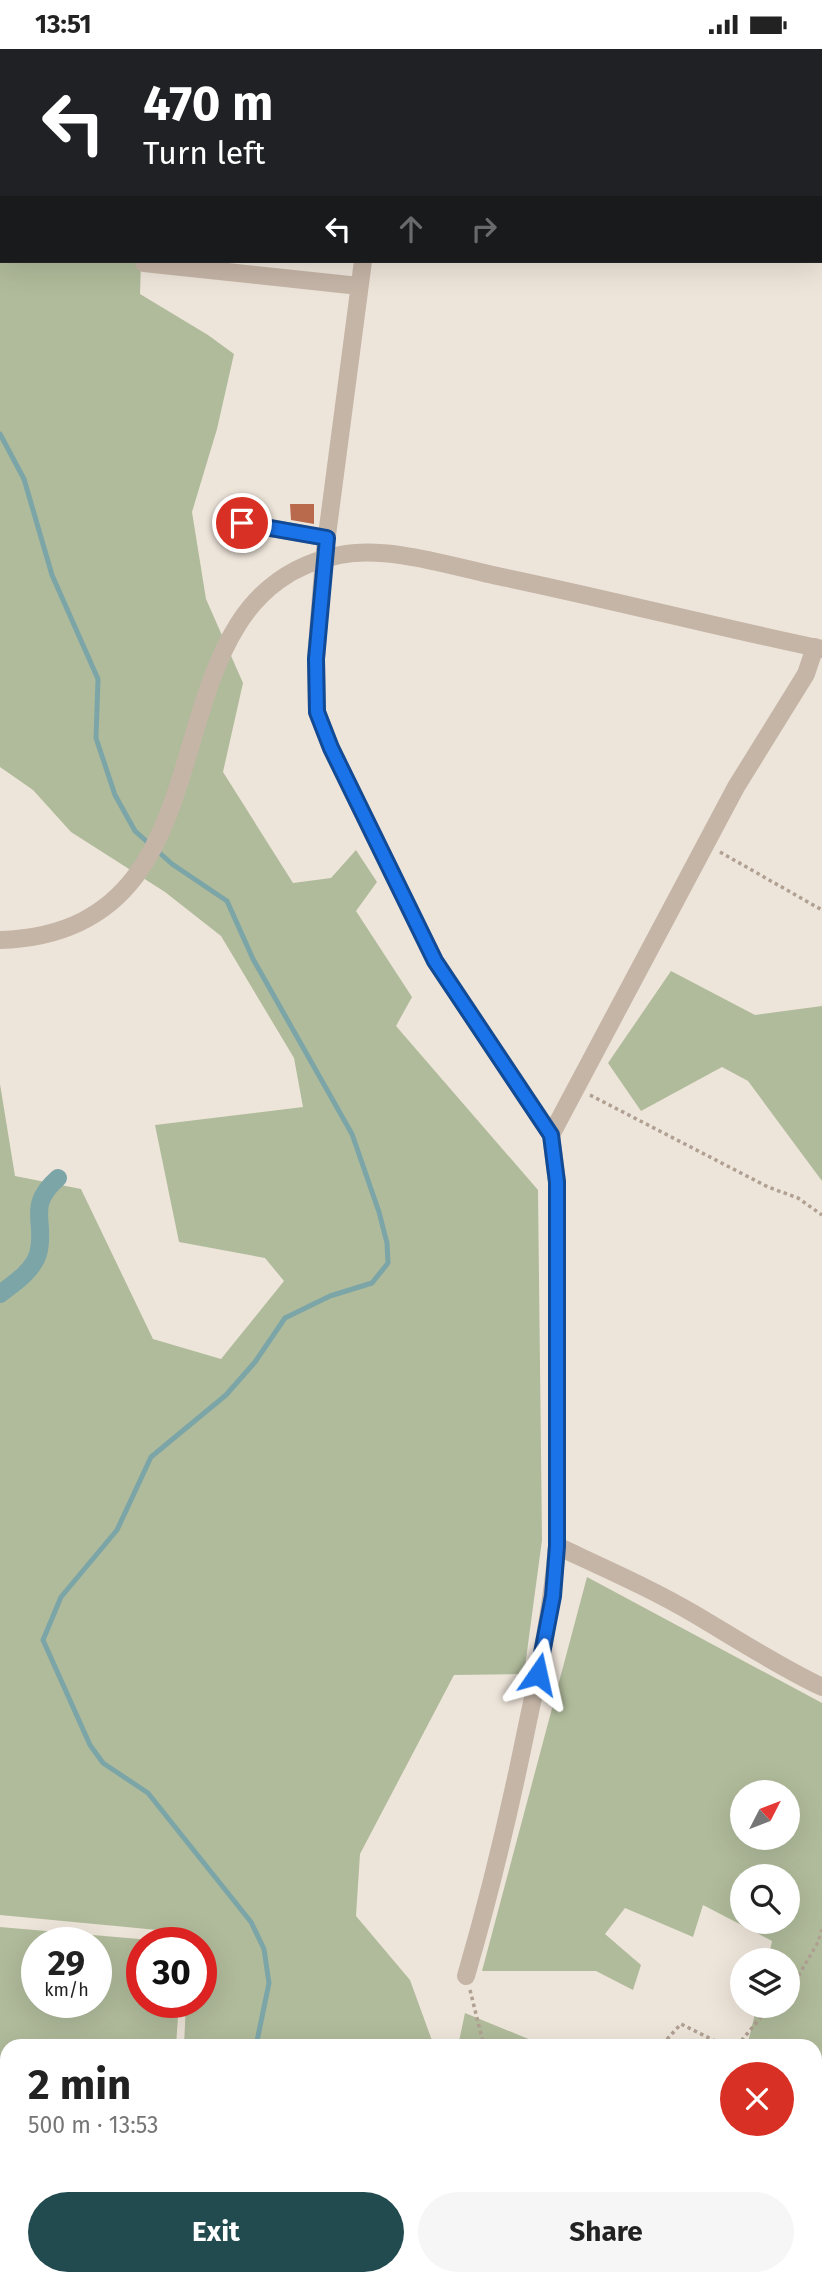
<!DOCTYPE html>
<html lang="en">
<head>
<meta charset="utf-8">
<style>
  :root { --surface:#fff; --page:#f6f6f6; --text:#222; --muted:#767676; --accent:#214b4f }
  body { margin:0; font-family:"Fira Sans",sans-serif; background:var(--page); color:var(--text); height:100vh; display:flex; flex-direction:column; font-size:26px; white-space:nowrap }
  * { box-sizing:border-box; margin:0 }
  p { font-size:23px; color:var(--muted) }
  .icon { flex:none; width:38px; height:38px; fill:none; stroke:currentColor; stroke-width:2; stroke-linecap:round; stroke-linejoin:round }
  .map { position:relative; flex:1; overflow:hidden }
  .drawer { position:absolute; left:0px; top:1990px; width:822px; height:247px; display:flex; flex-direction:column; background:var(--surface); border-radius:21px 21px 0 0; box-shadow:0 7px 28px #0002 }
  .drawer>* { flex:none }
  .hud { position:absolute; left:0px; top:0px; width:822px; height:214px; box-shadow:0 7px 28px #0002; background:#202124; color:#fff; overflow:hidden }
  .needle { width:46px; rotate:48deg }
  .tools { position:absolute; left:730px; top:1731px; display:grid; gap:14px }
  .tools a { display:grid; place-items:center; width:70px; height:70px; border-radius:50%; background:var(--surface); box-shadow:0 7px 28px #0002; font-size:35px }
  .speed { position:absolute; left:21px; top:1878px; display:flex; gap:14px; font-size:35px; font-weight:700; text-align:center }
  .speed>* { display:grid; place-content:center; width:91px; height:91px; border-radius:50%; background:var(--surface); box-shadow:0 7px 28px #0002; line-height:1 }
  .speed small { font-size:18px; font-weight:400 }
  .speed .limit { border:10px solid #d22; background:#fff; color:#111 }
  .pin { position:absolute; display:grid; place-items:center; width:60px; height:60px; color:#fff; margin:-30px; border:4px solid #fff; border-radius:50%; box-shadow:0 2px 7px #0007 }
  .me { position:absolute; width:77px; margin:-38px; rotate:11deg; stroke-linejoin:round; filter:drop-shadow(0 0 5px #0008) }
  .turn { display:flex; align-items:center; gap:24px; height:147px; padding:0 28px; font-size:32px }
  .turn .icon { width:91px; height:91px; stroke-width:2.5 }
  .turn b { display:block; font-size:49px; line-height:60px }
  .lanes { display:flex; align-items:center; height:66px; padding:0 28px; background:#0003; justify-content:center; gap:35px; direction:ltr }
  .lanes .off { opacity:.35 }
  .round { display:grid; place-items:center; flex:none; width:74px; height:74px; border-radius:37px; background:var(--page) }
  .head { display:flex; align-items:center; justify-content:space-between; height:119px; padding:0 28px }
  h1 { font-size:42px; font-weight:700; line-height:52px }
  .cta { display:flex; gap:14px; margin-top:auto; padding:14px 28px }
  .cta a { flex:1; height:80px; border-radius:42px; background:var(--accent); color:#fff; font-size:28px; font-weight:700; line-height:80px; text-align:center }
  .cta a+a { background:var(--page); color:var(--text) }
  .status { display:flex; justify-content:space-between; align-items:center; height:49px; padding:0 35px; background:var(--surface); direction:ltr }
  .status svg { height:19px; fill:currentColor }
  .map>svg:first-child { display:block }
</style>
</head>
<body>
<div class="status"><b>13:51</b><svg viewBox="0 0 49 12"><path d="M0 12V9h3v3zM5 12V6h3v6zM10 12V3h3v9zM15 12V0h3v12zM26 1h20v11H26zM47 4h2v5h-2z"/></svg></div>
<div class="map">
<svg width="822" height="2235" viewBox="0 0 822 2235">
  <rect width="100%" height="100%" fill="#eee5da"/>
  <!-- green -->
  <path fill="#b0bb9b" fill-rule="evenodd" d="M 0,0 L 244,0 L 2,2 L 2,212 L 141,212 L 140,245 L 208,286 L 234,305 L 217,380 L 192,463 L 206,550 L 243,634 L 223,723 L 293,834 L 331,829 L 356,801 L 377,833 L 356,862 L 412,948 L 396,977 L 538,1141 L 542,1491 L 524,1625 L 454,1626 L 360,1805 L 356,1867 L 410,1931 L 434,1997 L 184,1997 L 186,1953 L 201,1953 L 201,1894 L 189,1893 L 189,1884 L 0,1866 L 0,1035 L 15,1127 L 81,1140 L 153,1290 L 221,1310 L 284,1232 L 265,1209 L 179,1193 L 155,1076 L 303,1058 L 294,1009 L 221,887 L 165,843 L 71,783 L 33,741 L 0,718 Z
    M 671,922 L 755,966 L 822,957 L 822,1132 L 748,1032 L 722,1018 L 641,1062 L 608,1014 Z
    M 587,1528 L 822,1654 L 822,2235 L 459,2235 L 459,2230 L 816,2230 L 816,1997 L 747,1997 L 757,1957 L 788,1956 L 788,1911 L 768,1911 L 772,1892 L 703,1856 L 693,1888 L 625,1859 L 605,1885 L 641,1916 L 633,1941 L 596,1922 L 482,1922 ZM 742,1743 L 788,1743 L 788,1788 L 742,1788 ZM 742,1827 L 788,1827 L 788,1872 L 742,1872 Z
    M 0,1878 L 174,1893 L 142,1894 L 142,1953 L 179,1953 L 176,1997 L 7,1997 L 7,2230 L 186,2230 L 187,2235 L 0,2235 ZM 37,1894 L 96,1894 L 96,1953 L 37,1953 Z
    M 465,1964 L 536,1993 L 537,1997 L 458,1997 Z"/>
  <!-- water -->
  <path fill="#7ca5a8" d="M 209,2230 L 433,2230 L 433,2235 L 210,2235 Z"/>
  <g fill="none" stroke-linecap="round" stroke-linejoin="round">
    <!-- stream -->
    <path stroke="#7ca5a8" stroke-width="5" d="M 0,385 L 24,430 L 52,526 L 98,630 L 96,689 L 115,746 L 135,782 L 172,815 L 227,852 L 253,910 L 352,1085 L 379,1163 L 387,1194 L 388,1214 L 372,1234 L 330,1247 L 285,1269 L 255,1313 L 226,1346 L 151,1408 L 117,1481 L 61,1548 L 43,1591 L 90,1696 L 103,1714 L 148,1744 L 251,1873 L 264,1900 L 269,1934 L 256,1997"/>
    <!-- canal -->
    <path stroke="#7ca5a8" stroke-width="18" d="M 0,1245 C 13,1235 33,1222 38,1205 C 47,1173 25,1158 58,1129"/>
  </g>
  <!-- building -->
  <path fill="#b96a4d" d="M 290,455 L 314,455 L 314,475 L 291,471 Z"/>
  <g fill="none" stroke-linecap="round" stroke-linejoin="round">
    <!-- path -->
    <path stroke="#b0a092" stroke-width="3.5" stroke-dasharray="3.5 3.5" stroke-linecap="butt" d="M 720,803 L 822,861
      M 590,1046 L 768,1138 L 798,1149 L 822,1166
      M 470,1941 L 484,1997
      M 788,1945 L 818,1893 L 822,1880
      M 665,1997 L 668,1989 L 681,1975 L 725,1997
      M 737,1997 L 761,1968 L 778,1956
      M 547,2230 L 549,2235"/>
    <!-- minor -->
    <path stroke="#c5b5a7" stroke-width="18" d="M 603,0 L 607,2
      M 382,2 L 382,0
      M 821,107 L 822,108
      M 363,212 L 324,509 L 316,610 L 317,663 L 331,699 L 435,912 L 551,1086 L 557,1133 L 557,1497 C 552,1558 540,1617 527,1677 C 510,1761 490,1845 466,1927
      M 144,214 L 359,237
      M 242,474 L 327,489
      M 0,891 C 254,883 130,546 340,506 C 391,496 456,519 507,529 C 612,551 717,578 822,600
      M 551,1086 L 736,738 L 806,625 L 815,598
      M 557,1497 C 604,1519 652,1540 696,1566 C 738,1591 778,1617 822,1638"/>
  </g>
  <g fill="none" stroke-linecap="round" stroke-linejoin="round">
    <defs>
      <path id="route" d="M 242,474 L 327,489 L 316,610 L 317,663 L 331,699 L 435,912 L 551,1086 L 557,1133 L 557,1497 L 553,1547 L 538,1625"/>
    </defs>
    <!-- route casing -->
    <use href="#route" stroke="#114b97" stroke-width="18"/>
    <!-- route -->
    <use href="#route" stroke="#1a73e8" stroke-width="12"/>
  </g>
</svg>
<div class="tools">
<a><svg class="needle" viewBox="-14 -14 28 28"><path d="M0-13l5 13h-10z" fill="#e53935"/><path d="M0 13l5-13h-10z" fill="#767676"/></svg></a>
<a><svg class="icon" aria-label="search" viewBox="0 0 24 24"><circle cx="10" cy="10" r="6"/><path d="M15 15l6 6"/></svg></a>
<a><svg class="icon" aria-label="layers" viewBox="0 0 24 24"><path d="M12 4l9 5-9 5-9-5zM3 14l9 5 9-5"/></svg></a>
</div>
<div class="speed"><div>29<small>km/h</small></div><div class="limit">30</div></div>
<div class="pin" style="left:242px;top:474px;background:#d93025"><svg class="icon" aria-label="arrive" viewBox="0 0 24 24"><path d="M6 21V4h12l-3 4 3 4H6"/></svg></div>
<svg class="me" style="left:538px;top:1625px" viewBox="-20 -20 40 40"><path d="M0-17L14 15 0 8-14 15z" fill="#1a73e8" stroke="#fff" stroke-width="4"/></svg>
<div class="hud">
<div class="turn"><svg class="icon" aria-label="left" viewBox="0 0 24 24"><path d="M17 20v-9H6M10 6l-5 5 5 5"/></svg><div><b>470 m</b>Turn left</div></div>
<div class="lanes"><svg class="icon" aria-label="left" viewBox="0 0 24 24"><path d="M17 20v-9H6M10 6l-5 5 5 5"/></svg><svg class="icon off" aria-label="ahead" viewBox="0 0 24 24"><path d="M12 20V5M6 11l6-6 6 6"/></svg><svg class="icon off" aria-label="right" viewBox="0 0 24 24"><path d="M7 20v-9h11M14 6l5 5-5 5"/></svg></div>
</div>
<section class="drawer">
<div class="head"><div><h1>2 min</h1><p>500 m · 13:53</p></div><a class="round" style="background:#d93025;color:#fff"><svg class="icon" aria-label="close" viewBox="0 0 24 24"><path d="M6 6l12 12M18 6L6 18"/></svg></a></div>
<div class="cta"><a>Exit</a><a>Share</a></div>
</section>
</div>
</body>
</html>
